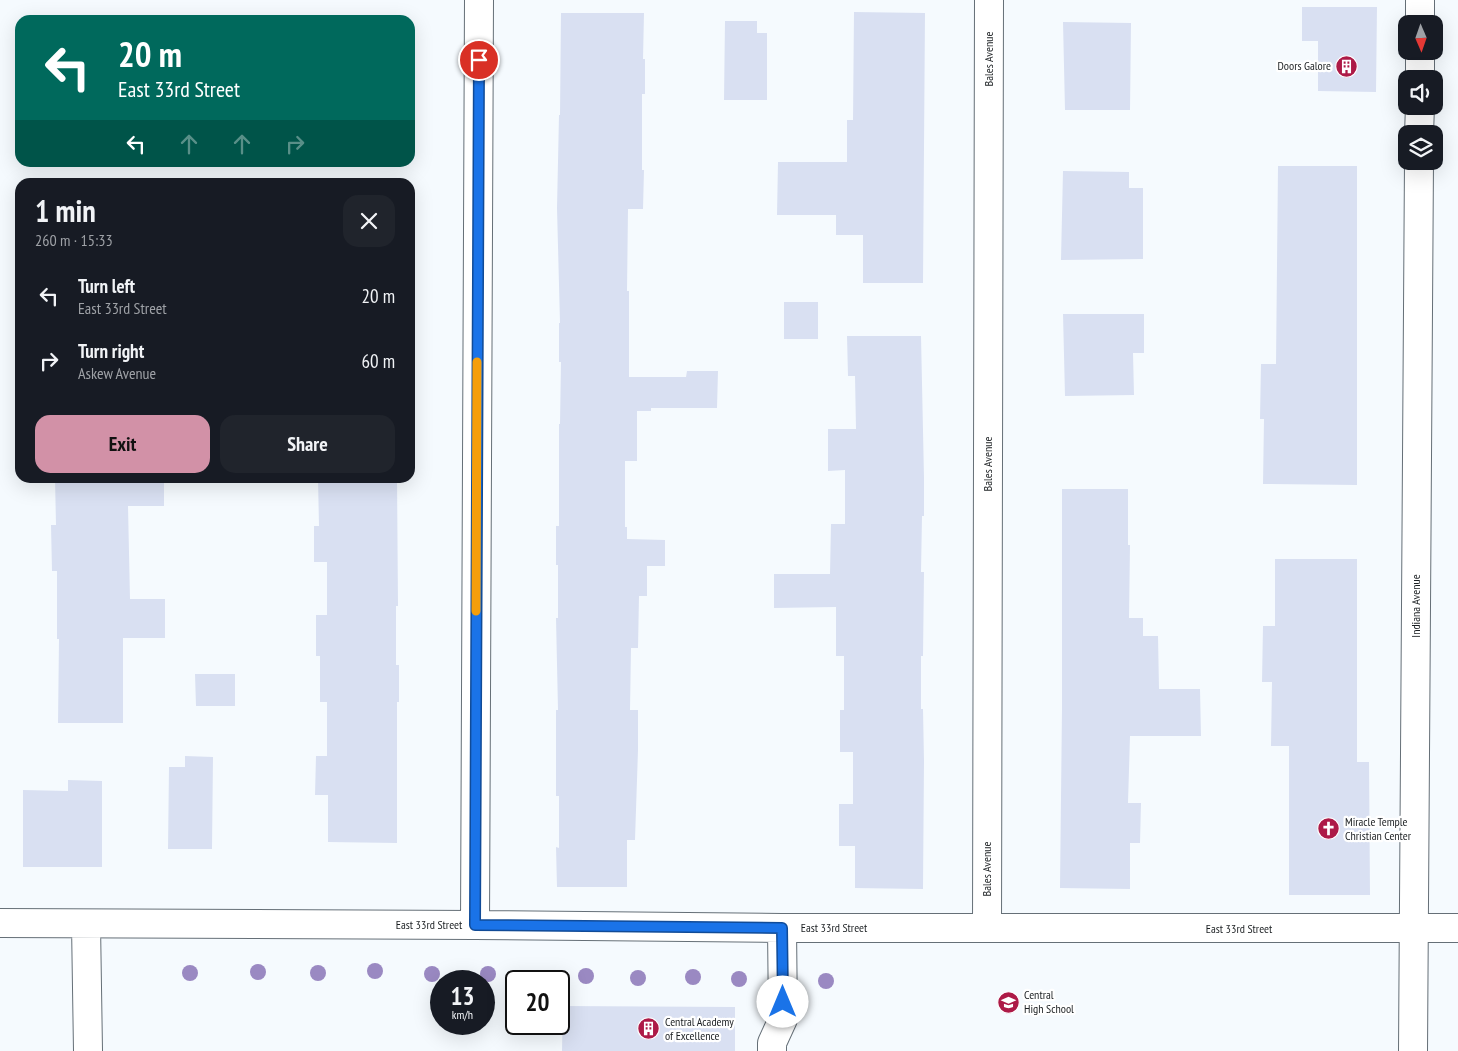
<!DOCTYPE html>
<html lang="en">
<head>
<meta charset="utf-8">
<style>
  :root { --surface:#171b24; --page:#20242c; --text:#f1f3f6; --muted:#9ea1a6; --accent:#d291a7 }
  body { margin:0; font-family:"PT Sans Narrow",sans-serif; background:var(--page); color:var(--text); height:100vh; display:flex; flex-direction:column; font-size:19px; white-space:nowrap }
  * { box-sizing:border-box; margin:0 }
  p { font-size:16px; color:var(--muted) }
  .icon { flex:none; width:28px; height:28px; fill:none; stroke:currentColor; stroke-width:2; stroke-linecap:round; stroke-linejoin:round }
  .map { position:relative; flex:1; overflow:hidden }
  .side { position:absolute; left:15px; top:178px; width:400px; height:305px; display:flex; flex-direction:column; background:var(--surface); border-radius:15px; box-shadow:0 5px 20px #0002 }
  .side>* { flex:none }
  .top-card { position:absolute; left:15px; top:15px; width:400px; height:152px; border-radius:15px; box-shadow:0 5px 20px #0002; background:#00695c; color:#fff; overflow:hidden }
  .needle { width:32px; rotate:178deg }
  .tools { position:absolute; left:1398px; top:15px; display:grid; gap:10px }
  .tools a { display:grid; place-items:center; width:45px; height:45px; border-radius:10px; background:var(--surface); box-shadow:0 5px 20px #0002; font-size:25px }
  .speed { position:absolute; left:430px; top:970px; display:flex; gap:10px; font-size:25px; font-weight:700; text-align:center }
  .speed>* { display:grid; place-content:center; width:65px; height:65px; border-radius:50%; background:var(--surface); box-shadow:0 5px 20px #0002; line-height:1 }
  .speed small { font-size:12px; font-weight:400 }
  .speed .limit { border:2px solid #111; border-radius:8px; background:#fff; color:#111 }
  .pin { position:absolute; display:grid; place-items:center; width:42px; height:42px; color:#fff; margin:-21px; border:2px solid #fff; border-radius:50%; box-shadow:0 1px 5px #0007 }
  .me { position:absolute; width:55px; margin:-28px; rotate:0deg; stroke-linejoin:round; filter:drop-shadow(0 0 4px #0008) }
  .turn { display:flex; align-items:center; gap:18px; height:105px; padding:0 20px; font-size:22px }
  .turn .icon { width:65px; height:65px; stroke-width:2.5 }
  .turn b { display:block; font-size:35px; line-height:42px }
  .lanes { display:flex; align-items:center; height:48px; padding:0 20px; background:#0003; justify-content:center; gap:25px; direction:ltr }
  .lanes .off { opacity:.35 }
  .round { display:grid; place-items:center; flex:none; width:52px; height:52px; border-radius:15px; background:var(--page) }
  .headline { display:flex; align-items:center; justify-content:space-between; height:85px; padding:0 20px }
  h1 { font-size:30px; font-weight:700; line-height:38px }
  .cta { display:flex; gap:10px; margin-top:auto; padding:10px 20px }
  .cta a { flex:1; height:58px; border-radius:15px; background:var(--accent); color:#111; font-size:20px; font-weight:700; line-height:58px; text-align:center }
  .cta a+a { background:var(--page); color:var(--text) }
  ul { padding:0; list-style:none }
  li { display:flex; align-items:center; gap:15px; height:65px; padding:0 20px }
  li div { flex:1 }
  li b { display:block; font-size:19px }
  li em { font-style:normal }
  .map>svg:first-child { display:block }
</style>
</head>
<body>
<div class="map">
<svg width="1458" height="1051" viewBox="0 0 1458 1051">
  <rect width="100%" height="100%" fill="#f5fafe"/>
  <!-- building -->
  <path fill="#d9e0f2" d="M 1302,7 L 1377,7 L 1376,92 L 1318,91 L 1318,41 L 1302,41 Z
    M 854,12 L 925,13 L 923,283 L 863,283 L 863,235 L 836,235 L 836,215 L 777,215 L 778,162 L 847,162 L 847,120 L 853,120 Z
    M 561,13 L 644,13 L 643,59 L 645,59 L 645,94 L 642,94 L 642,170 L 644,170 L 643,209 L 628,209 L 627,291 L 629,291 L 629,377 L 686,377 L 687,371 L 718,371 L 717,408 L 651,408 L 651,411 L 637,411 L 637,461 L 625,461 L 625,527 L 627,527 L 627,539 L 665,540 L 665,566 L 647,566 L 647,596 L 639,596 L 638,648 L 631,648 L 630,710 L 638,710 L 638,750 L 635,840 L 627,840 L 627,887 L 557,887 L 556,847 L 559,848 L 559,796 L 556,796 L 556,710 L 558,710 L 556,618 L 558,618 L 558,565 L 556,565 L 556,526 L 559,526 L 559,424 L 560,424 L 561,362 L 559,362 L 559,323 L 560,323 L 557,208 L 559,115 L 560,115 Z
    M 725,21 L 757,21 L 757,33 L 767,33 L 767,100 L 724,100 Z
    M 1063,22 L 1131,23 L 1130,110 L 1065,110 Z
    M 1278,166 L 1357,166 L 1357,485 L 1263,484 L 1264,419 L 1260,419 L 1261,364 L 1276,364 Z
    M 1063,171 L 1129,172 L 1129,188 L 1143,188 L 1143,259 L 1061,260 Z
    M 784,302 L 818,302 L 818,339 L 784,339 Z
    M 1063,314 L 1144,314 L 1144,353 L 1133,353 L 1134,395 L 1065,396 Z
    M 847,336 L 921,336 L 924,478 L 924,516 L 922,516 L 921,572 L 924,572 L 923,656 L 921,656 L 921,709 L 923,709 L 924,761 L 923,889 L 855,888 L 855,846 L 839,846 L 839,804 L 853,804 L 853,752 L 840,752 L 840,710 L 844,710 L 844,656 L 836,656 L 836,607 L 774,608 L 774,574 L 830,574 L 831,524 L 845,524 L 845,470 L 828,471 L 828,429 L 856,429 L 855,376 L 848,376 Z
    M 55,478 L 164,478 L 164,506 L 128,506 L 130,599 L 165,599 L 165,638 L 123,638 L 123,723 L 58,723 L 59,639 L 57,639 L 57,571 L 52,571 L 51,525 L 56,525 Z
    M 318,478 L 397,478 L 398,606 L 396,606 L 396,665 L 399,665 L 399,702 L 397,702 L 397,843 L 328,842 L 328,795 L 315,795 L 316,756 L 327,756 L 327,702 L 320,702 L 320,656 L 316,656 L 316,615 L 327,615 L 327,562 L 314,562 L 314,526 L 319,526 Z
    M 1062,489 L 1128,489 L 1128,545 L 1130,545 L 1129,618 L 1143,618 L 1143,636 L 1158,636 L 1159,689 L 1200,689 L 1201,736 L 1130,736 L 1128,803 L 1141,803 L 1140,843 L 1130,843 L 1130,889 L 1060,888 L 1062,708 Z
    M 1275,559 L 1357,559 L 1357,762 L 1369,762 L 1370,895 L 1289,895 L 1289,746 L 1271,746 L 1272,682 L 1262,682 L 1263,626 L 1275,626 Z
    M 195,674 L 235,674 L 235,706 L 196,706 Z
    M 185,756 L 213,757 L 212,849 L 168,849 L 169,767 L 185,767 Z
    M 68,780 L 102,781 L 102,867 L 23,867 L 23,790 L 68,791 Z
    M 563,1006 L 735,1007 L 735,1051 L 562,1051 Z"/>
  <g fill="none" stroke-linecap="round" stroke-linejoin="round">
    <defs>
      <path id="minor" d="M 1420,24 L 1420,0
        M 1420,79 L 1420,51
        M 1419,134 L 1420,106
        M 0,923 L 475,925 L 782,928 L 1458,928
        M 86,924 L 88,1051
        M 475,925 L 479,0
        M 987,928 L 989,0
        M 772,1051 L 772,1043 L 783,1019 L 782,928
        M 1413,1051 L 1419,161"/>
    </defs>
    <!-- minor casing -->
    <use href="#minor" stroke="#656f77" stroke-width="30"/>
    <!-- minor -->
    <use href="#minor" stroke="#fff" stroke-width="28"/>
  </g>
  <!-- trees -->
  <g fill="#9a89c2">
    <circle cx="375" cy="971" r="8"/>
    <circle cx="258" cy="972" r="8"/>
    <circle cx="190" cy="973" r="8"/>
    <circle cx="318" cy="973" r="8"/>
    <circle cx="432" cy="974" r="8"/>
    <circle cx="488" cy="974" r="8"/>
    <circle cx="586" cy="976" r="8"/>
    <circle cx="693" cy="977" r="8"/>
    <circle cx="638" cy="978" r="8"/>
    <circle cx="739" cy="979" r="8"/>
    <circle cx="826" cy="981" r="8"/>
  </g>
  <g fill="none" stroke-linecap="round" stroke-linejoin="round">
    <defs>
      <path id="route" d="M 479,60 L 475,925 L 782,928 L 783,1002"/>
    </defs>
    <!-- route casing -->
    <use href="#route" stroke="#114b97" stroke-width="12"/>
    <!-- route -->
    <use href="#route" stroke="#1a73e8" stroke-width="9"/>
    <!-- slow -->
    <path stroke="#f59e0b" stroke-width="9" d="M 476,611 L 477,362"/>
  </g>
  <!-- icons -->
  <defs>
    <symbol id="building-disc" viewBox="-11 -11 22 22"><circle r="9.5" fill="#ad1a47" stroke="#fff"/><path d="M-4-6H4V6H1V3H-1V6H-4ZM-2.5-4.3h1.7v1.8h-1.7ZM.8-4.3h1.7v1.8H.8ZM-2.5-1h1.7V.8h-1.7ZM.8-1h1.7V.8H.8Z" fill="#fff"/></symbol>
    <symbol id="church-disc" viewBox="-11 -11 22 22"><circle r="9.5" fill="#ad1a47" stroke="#fff"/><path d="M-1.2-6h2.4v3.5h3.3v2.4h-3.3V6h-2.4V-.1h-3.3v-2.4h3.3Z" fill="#fff"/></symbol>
    <symbol id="school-disc" viewBox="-11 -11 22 22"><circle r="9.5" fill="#ad1a47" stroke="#fff"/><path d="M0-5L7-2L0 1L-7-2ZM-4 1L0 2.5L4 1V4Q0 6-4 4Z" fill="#fff"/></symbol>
  </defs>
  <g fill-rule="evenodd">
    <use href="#building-disc" x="1334" y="54" width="25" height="25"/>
    <use href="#church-disc" x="1316" y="816" width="25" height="25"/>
    <use href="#school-disc" x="996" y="990" width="25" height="25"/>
    <use href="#building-disc" x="636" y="1016" width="25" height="25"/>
  </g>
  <g text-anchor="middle" stroke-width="4.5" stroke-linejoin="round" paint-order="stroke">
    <!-- street labels -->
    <g font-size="12" fill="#1c2023" stroke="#fff">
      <text transform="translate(989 59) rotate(-90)" y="4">Bales Avenue</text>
      <text transform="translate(988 464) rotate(-90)" y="4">Bales Avenue</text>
      <text transform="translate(1416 606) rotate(-90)" y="4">Indiana Avenue</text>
      <text transform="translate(987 869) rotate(-90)" y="4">Bales Avenue</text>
      <text x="429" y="929">East 33rd Street</text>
      <text x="834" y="932">East 33rd Street</text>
      <text x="1239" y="933">East 33rd Street</text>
    </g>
    <!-- poi labels -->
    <g font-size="12" fill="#1c2023" stroke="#fff" text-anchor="start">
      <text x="1331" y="70" text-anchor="end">Doors Galore</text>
      <text x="1345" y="826">Miracle Temple<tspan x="1345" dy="14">Christian Center</tspan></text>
      <text x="1024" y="999">Central<tspan x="1024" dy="14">High School</tspan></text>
      <text x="665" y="1026">Central Academy<tspan x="665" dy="14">of Excellence</tspan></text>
    </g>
  </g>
</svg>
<div class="tools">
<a><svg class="needle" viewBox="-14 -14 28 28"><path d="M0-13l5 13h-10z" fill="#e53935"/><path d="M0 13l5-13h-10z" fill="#9ea1a6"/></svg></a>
<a><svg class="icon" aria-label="sound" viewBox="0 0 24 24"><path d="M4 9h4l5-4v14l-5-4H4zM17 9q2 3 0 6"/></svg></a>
<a><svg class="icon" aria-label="layers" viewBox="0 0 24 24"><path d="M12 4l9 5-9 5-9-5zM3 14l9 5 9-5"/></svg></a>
</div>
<div class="speed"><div>13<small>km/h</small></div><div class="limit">20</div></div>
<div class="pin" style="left:479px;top:60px;background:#d93025"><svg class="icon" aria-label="arrive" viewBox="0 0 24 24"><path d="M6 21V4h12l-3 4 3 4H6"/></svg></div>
<svg class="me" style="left:783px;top:1002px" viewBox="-20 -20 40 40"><circle r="19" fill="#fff"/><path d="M0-13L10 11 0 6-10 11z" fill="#1a73e8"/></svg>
<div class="top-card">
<div class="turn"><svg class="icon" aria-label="left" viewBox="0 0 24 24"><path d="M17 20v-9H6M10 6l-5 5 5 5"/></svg><div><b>20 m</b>East 33rd Street</div></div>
<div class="lanes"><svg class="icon" aria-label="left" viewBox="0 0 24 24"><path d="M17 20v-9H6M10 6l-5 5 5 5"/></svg><svg class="icon off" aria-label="ahead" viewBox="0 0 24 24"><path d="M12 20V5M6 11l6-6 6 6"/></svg><svg class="icon off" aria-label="ahead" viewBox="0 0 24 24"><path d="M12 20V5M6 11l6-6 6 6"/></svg><svg class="icon off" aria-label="right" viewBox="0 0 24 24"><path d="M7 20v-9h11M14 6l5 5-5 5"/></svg></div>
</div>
<section class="side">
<div class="headline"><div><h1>1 min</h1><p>260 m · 15:33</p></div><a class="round"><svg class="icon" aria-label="close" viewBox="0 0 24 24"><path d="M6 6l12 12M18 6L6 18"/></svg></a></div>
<ul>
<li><svg class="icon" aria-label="left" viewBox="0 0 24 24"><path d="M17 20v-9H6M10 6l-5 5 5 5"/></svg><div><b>Turn left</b><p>East 33rd Street</p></div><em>20 m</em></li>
<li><svg class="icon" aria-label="right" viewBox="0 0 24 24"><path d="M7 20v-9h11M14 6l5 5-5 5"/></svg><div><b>Turn right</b><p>Askew Avenue</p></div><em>60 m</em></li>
</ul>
<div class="cta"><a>Exit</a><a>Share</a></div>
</section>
</div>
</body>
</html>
